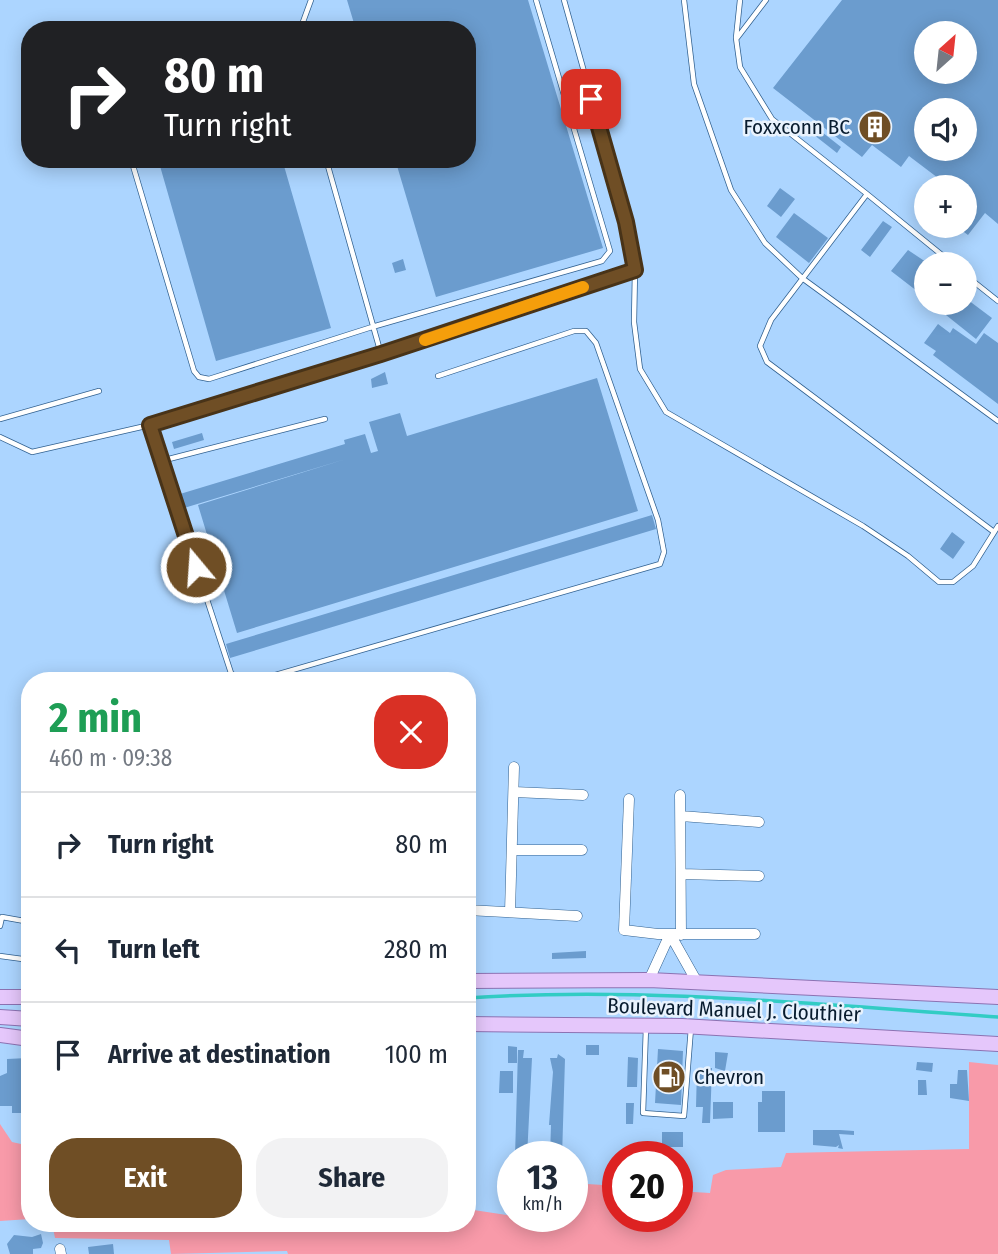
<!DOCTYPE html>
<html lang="en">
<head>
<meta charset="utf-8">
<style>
  :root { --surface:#fff; --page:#f2f2f3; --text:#1f2937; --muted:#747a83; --line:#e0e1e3; --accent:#6f4e25 }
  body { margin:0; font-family:"Fira Sans Condensed",sans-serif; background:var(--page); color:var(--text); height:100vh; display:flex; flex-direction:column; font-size:26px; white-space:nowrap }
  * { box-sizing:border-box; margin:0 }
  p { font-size:23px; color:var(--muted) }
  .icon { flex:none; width:38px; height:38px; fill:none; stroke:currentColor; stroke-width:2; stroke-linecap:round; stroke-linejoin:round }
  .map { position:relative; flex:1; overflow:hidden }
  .details { position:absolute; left:21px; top:672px; width:455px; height:560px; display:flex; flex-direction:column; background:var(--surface); border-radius:28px; box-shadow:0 4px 18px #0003 }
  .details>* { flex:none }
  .banner { position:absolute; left:21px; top:21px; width:455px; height:147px; border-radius:28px; box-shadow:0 4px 18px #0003; background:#202124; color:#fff; overflow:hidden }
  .needle { width:46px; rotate:27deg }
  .buttons { position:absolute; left:914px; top:21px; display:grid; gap:14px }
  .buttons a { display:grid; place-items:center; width:63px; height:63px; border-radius:50%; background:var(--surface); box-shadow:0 4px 18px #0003; font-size:35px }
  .speed { position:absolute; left:497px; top:1141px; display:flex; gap:14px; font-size:35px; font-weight:700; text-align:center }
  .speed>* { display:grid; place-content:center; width:91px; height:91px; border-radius:50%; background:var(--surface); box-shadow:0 4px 18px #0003; line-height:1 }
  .speed small { font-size:18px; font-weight:400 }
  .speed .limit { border:10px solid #d22; background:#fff; color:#111 }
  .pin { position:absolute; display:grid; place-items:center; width:60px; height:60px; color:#fff; margin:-30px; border-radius:14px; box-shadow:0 4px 10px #0006 }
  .me { position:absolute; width:77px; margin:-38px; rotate:342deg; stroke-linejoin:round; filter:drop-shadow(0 0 5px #0008) }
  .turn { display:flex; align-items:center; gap:24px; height:147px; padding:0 28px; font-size:32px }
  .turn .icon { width:91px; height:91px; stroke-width:2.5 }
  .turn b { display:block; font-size:49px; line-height:60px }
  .round { display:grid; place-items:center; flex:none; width:74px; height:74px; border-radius:28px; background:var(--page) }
  .overview { display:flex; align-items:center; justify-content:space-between; height:119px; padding:0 28px }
  h1 { font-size:42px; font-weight:700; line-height:52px; color:#1e9e55 }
  .action { display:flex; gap:14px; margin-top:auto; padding:14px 28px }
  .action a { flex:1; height:80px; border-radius:28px; background:var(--accent); color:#fff; font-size:28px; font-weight:700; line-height:80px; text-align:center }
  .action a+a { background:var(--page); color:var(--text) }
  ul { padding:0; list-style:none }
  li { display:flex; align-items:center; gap:21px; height:105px; padding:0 28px; border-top:2px solid var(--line) }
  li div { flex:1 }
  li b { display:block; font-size:26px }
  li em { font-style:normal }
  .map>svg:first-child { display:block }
</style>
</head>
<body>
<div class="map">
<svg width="998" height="1254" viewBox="0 0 998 1254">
  <rect width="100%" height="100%" fill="#acd5ff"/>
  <!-- green -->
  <path fill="#f89aa9" d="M 969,1062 L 998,1065 L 998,1254 L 288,1254 L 287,1251 L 171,1254 L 169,1240 L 55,1238 L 52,1223 L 467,1223 L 467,1209 L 552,1222 L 554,1216 L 572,1216 L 572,1183 L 618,1186 L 618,1216 L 677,1216 L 677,1191 L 710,1193 L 713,1175 L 726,1170 L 781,1167 L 786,1153 L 969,1149 Z
    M 0,1124 L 12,1142 L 30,1146 L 30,1219 L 0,1221 Z"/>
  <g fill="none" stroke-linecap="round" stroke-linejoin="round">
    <!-- stream -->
    <path stroke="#32ccc4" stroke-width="3.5" d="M 467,998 C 644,986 822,1005 998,1017"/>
  </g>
  <!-- building -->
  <path fill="#6b9cce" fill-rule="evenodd" d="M 347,0 L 528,0 L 603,248 L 436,297 L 395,159 L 467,159 L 467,30 L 356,30 Z
    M 842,0 L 998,0 L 998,224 L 985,213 L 968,235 L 956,226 L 964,226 L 964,187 L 937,187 L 942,181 L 909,156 L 901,167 L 872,145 L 862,157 L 773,88 ZM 926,33 L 964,33 L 964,72 L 926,72 ZM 926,110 L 964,110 L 964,149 L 926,149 Z
    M 813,125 L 841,147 L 837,153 L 809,131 Z
    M 158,159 L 282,159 L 331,328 L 216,361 Z
    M 780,188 L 795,199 L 781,217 L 767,206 Z
    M 794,213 L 828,238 L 809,263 L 776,237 Z
    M 883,221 L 892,227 L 870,257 L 861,250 Z
    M 908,250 L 929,264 L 926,264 L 926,298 L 891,271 Z
    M 403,259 L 406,270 L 395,273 L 392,263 Z
    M 964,297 L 992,318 L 976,339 L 941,311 L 947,303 L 964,303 Z
    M 938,324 L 950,333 L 953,328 L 976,344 L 984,333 L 998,343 L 998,404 L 933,355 L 936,351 L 924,343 Z
    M 385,372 L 388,384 L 372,388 L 371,379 Z
    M 597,378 L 638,511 L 237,633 L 198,505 L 346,459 L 184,508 L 180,494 L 345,444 L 344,440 L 365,434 L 371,453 L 378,451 L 369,422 L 400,413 L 407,436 Z
    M 202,433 L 204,440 L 174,449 L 172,442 Z
    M 652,515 L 656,529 L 230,658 L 226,644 Z
    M 952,532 L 965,542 L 953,559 L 940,549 Z
    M 586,951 L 586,958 L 552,959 L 552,953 Z
    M 586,1045 L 599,1045 L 599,1055 L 586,1055 Z
    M 508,1046 L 517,1047 L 517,1063 L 508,1063 Z
    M 658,1049 L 683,1051 L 681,1105 L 655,1103 Z
    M 518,1050 L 524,1050 L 523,1058 L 532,1058 L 527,1157 L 515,1157 Z
    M 715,1052 L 728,1053 L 725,1071 L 715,1068 Z
    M 558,1054 L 565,1059 L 562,1157 L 550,1157 L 551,1125 L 549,1125 L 553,1072 L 550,1058 L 557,1058 Z
    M 628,1057 L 638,1058 L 637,1087 L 627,1087 Z
    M 28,1058 L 30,1113 L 12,1113 L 12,1106 L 0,1106 L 0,1076 L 7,1073 L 7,1059 Z
    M 917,1062 L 933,1063 L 932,1072 L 916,1070 Z
    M 697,1068 L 712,1068 L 710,1123 L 702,1123 L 703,1107 L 696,1107 Z
    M 958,1070 L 967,1070 L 969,1101 L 950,1098 L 950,1084 L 957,1084 Z
    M 500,1071 L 513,1071 L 513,1093 L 499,1093 Z
    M 918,1080 L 926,1080 L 927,1095 L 918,1095 Z
    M 762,1091 L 785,1091 L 785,1132 L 758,1132 L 758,1102 L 762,1102 Z
    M 713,1102 L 733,1102 L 733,1118 L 713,1119 Z
    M 626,1103 L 634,1103 L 633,1124 L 626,1124 Z
    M 813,1130 L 840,1130 L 854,1131 L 854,1135 L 839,1134 L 843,1149 L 838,1148 L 839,1145 L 836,1147 L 813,1145 Z
    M 662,1132 L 683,1132 L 683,1147 L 662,1147 Z
    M 41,1234 L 43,1243 L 41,1248 L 33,1249 L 33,1254 L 10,1254 L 7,1244 L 14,1235 L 32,1237 Z
    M 113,1244 L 114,1254 L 89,1254 L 88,1247 Z"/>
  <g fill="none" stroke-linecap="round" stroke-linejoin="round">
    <defs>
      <path id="lane" d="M 684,0 L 694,84 L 731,190 L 765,243 L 802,278 L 998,421
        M 740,0 L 736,38 L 740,67 L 772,119 L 867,194 L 771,320 L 760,346 L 767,362 L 994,532
        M 300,30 L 311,0
        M 737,38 L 766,0
        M 131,159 L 194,371 L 199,377 L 209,379 L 372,327 L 602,261 L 610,251 L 536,0
        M 326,159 L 381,354
        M 867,194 L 953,264
        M 635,270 L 634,322 L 640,369 L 666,412 L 863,526 L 908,556 L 939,582 L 953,582 L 973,566 L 998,526
        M 964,274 L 998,301
        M 0,419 L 99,391
        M 150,425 L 231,673 L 241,681
        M 0,437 L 32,452 L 150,425 L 381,354 L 635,270 L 626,222 L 564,0
        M 161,461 L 325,419
        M 254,681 L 660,564 L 664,552 L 658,520 L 596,343 L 586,331 L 574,331 L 438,376
        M 0,926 L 2,917 L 30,922
        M 0,956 L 30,960
        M 646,1027 L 643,1113 L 684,1116 L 691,1028"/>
      <path id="street" d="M 514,792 L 583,795
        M 680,795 L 681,935
        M 629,799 L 624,930 L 658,934 L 755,934
        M 681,816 L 759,822
        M 513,850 L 582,850
        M 681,874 L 759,876
        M 467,910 L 577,916
        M 510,912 L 514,767
        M 649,980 L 670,934 L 697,982
        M 60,1249 L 61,1254"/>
      <path id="primary" d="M 467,981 L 649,980 L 998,997
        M 0,997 L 30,997
        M 0,1017 L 30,1019
        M 467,1024 L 682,1026 L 998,1044
        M 0,1035 L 30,1039"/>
    </defs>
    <!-- lane casing -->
    <use href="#lane" stroke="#316190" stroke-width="6"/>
    <!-- street casing -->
    <use href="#street" stroke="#316190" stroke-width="11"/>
    <!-- primary casing -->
    <use href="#primary" stroke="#8c72b2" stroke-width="16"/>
    <!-- lane -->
    <use href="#lane" stroke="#fff" stroke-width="4.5"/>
    <!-- street -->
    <use href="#street" stroke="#fff" stroke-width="10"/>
    <!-- primary -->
    <use href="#primary" stroke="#e5c7fb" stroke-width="14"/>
  </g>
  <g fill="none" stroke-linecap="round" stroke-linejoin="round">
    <defs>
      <path id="route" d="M 196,567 L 150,425 L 381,354 L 635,270 L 626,222 L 591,99"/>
    </defs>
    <!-- route casing -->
    <use href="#route" stroke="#483318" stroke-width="18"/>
    <!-- route -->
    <use href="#route" stroke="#6f4e25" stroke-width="12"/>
    <!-- slow -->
    <path stroke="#f59e0b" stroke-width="12" d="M 425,340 L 583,287"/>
  </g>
  <!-- icons -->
  <defs>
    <symbol id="building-disc" viewBox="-11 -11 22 22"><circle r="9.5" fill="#6f4e25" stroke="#e8f2fd"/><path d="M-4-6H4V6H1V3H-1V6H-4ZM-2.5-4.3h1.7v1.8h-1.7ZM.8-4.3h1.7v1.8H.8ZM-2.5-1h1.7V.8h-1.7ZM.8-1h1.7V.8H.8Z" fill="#fff"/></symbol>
    <symbol id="fuel-disc" viewBox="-11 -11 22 22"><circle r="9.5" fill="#6f4e25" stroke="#e8f2fd"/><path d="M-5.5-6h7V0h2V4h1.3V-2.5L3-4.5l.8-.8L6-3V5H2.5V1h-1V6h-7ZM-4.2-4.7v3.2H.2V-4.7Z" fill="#fff"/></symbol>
  </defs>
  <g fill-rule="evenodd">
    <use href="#building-disc" x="856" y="108" width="38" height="38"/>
    <use href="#fuel-disc" x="650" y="1058" width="38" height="38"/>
  </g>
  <g text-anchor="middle" stroke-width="5" stroke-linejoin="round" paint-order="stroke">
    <!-- poi labels -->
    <g font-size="21" fill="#081c2f" stroke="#e8f2fd" text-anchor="end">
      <text x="850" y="134">Foxxconn BC</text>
      <text x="694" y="1084" text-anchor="start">Chevron</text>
    </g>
    <!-- street labels -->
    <g font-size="21" fill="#081c2f" stroke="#e8f2fd">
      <text transform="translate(734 1010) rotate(2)" y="7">Boulevard Manuel J. Clouthier</text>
    </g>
  </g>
</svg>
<div class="buttons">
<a><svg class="needle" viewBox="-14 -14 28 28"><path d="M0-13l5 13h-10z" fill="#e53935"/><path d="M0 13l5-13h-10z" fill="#747a83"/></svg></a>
<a><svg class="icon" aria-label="sound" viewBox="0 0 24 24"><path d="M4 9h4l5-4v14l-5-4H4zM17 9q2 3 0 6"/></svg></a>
<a>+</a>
<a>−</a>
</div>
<div class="speed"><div>13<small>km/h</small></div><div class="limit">20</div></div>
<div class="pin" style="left:591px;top:99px;background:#d93025"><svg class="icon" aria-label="arrive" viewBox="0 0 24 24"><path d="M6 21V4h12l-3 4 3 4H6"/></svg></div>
<svg class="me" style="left:196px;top:567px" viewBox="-20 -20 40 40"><circle r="17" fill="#6f4e25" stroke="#fff" stroke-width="3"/><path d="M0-11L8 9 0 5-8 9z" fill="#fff"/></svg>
<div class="banner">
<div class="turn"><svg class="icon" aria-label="right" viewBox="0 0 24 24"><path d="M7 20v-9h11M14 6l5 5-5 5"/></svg><div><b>80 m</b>Turn right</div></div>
</div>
<section class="details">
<div class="overview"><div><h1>2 min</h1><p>460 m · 09:38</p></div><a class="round" style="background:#d93025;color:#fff"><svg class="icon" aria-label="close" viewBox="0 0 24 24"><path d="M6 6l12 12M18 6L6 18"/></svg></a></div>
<ul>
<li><svg class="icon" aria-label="right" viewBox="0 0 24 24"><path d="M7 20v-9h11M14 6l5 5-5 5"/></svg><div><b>Turn right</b></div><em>80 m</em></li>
<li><svg class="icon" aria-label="left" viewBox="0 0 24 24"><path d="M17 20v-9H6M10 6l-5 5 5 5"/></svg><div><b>Turn left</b></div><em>280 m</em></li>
<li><svg class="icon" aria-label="arrive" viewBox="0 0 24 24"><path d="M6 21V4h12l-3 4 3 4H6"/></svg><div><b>Arrive at destination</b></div><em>100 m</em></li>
</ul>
<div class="action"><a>Exit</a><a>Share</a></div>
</section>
</div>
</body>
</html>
